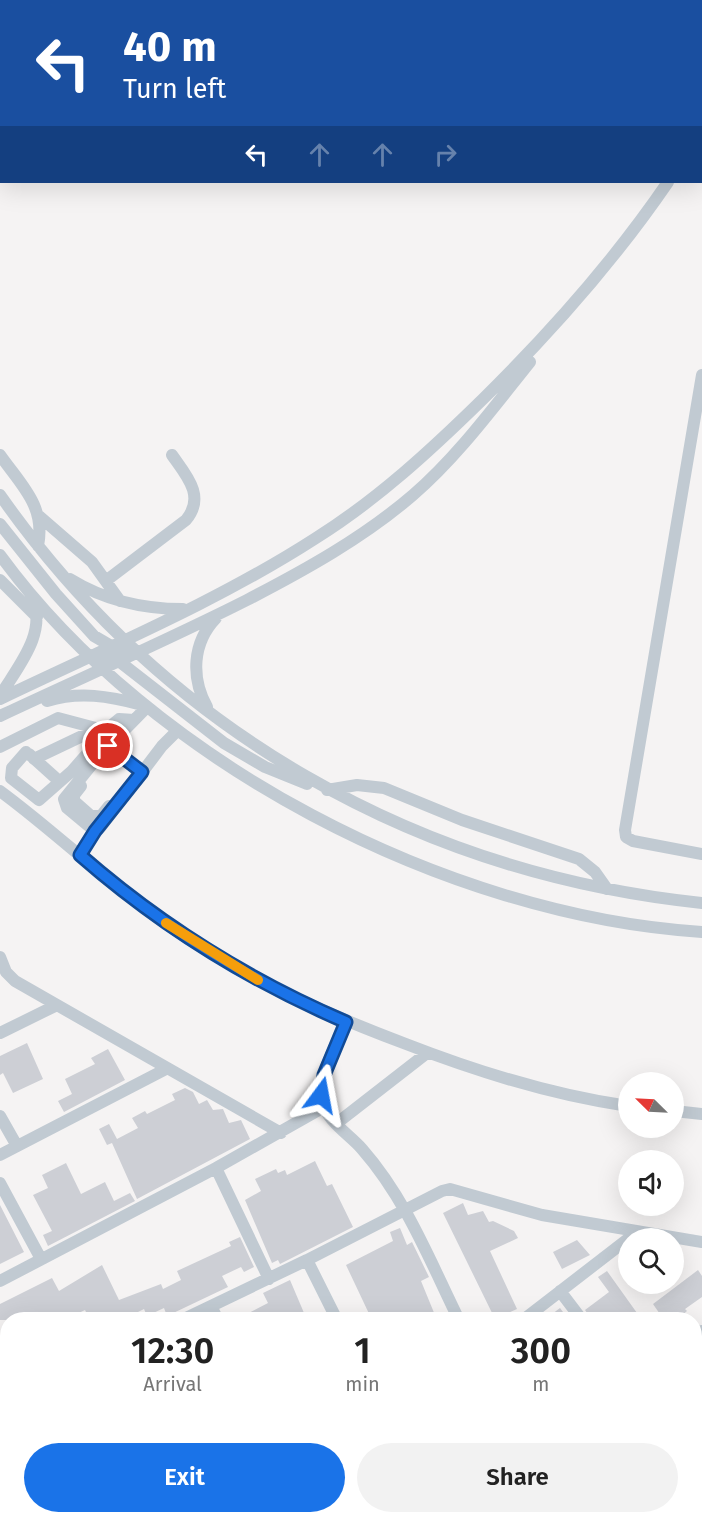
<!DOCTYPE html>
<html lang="en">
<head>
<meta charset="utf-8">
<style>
  :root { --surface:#fff; --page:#f2f2f2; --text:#222; --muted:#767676; --accent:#1a73e8 }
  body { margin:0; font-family:"Fira Sans",sans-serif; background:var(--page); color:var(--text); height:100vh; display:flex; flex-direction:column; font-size:22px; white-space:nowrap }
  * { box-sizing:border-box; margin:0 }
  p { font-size:20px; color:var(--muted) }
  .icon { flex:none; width:33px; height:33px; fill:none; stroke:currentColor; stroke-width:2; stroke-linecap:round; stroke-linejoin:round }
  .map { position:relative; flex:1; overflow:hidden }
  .sheet { position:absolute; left:0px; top:1312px; width:702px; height:212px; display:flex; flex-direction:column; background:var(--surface); border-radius:24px 24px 0 0; box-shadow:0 6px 24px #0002 }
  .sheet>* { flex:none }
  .hud { position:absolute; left:0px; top:0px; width:702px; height:183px; box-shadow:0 6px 24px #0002; background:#1a4fa0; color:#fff; overflow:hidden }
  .needle { width:39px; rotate:294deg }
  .controls { position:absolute; left:618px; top:1072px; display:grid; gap:12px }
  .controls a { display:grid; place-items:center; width:66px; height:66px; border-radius:50%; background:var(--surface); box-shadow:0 6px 24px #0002; font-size:30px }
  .pin { position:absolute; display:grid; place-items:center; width:51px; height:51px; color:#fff; margin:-26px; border:3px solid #fff; border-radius:50%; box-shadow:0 2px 6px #0007 }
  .me { position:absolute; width:66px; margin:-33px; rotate:13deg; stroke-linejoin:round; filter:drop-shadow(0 0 4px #0008) }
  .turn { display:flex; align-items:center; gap:21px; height:126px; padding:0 24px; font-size:27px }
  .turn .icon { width:78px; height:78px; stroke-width:2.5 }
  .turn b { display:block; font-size:42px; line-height:51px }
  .lanes { display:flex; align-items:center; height:57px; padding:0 24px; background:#0003; justify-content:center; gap:30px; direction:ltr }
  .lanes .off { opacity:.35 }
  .eta { display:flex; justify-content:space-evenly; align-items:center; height:102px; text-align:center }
  .eta b { font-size:36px; font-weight:600; line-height:42px }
  .button { display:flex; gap:12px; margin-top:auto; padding:12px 24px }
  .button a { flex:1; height:69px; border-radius:36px; background:var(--accent); color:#fff; font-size:24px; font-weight:600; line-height:69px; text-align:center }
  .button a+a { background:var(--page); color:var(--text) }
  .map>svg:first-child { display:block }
</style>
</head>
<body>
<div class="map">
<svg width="702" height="1523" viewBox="0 0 702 1523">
  <rect width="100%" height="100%" fill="#f5f3f3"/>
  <!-- building -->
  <path fill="#cdcfd5" d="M 27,1043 L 43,1079 L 13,1093 L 3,1073 L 0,1075 L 0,1056 Z
    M 108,1049 L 125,1080 L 64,1112 L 58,1101 L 72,1094 L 65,1079 L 95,1064 L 91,1058 Z
    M 185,1088 L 193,1092 L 199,1104 L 207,1100 L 213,1110 L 223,1109 L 229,1123 L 241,1120 L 250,1139 L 137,1199 L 112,1143 L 107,1145 L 99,1129 L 109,1124 L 117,1139 L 138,1128 L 132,1118 L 145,1111 L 147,1114 L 175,1100 L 172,1094 Z
    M 315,1161 L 327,1186 L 332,1184 L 353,1227 L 280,1264 L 278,1260 L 272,1263 L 245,1200 L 261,1191 L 255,1179 L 276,1169 L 278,1173 L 285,1170 L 287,1175 Z
    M 66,1163 L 81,1194 L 105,1182 L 114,1201 L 130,1193 L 135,1201 L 48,1246 L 43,1235 L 52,1231 L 33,1195 L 48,1188 L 42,1175 Z
    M 463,1203 L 468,1215 L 483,1211 L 489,1222 L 493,1221 L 514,1231 L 518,1238 L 490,1251 L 517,1309 L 495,1319 L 443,1213 Z
    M 0,1205 L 24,1252 L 0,1264 Z
    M 400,1228 L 407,1245 L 412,1242 L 429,1277 L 421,1281 L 437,1320 L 372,1320 L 346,1265 L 393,1241 L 390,1232 Z
    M 240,1237 L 254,1267 L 244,1272 L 241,1267 L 222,1276 L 228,1287 L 167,1316 L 164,1308 L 147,1316 L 144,1309 L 122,1320 L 90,1320 L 85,1310 L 64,1320 L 0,1320 L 0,1304 L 52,1278 L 59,1291 L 102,1265 L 119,1300 L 161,1284 L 163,1289 L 181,1280 L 177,1271 L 231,1246 L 229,1242 Z
    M 577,1240 L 590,1255 L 562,1269 L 553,1252 Z
    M 698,1270 L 702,1276 L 702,1297 L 685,1309 L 687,1311 L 682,1315 L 685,1320 L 664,1320 L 653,1304 Z
    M 607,1271 L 642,1320 L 592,1320 L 585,1310 L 609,1292 L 598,1277 Z
    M 290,1280 L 307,1320 L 235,1320 L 268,1303 L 263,1293 Z
    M 560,1308 L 569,1320 L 544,1320 Z"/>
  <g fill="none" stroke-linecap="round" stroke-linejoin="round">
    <!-- minor -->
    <path stroke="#c1cad2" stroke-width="12" d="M 700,132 L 702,130
      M 702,375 L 625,830 L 626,837 L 633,841 L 702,854
      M 0,455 C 21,485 46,506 38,546
      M 0,495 C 166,731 416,873 702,903
      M 39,516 L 92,562 L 120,601
      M 0,524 L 56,594 L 94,636 L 118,650 L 138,653
      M 0,555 C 151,762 447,916 702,932
      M 70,579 C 104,600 143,609 183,609
      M 0,580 L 37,617
      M 107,580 L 186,520 C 206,496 186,475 172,455
      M 90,655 L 108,657 L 120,662 L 224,743 L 265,767 L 307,784
      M 0,696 C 18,666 48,633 32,597
      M 0,699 C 106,648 217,602 316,538 C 378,499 431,450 483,399 C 551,332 614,261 668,182
      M 47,701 C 79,691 109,696 142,705
      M 147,707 L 98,757 L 64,799 L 67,808 L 91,828 L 95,831 L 100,828 L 162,746 L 177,731
      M 207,707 C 191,678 192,643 216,618
      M 0,716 C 83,677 166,641 247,600 C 305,570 363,538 413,495 C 457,457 493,408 530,362
      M 108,746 L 142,772
      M 0,747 L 58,718 L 107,731
      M 26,752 L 12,768 L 11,778 L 39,800 L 72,771 L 113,724 L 119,719 L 134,720
      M 29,754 L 59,781
      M 34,759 L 99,728
      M 81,786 L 74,795 L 74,801 L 91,816 L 101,816 L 109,806
      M 327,790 L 357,785 L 384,788 L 462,820 L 579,859 L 595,872 L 607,889
      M 0,791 C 61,836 115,890 178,932 C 249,980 326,1014 406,1044 C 478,1072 551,1095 628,1106
      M 80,855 L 95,831
      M 0,957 L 6,972 L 15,981 L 281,1133
      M 346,1022 C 337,1044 317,1075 322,1100 C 326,1121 349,1134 362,1149 C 406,1199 430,1261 459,1320
      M 0,1033 L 57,1005
      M 674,1111 L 702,1114
      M 0,1116 L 17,1146
      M 337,1123 L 427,1053
      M 0,1155 L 166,1069
      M 216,1168 L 269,1279
      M 0,1183 L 41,1259
      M 307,1260 L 337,1320
      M 0,1281 L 216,1168 L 324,1107
      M 560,1291 L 582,1320
      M 211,1306 L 218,1320
      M 182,1320 L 307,1260 L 442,1191 L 450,1189 L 542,1215 L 702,1242
      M 523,1320 L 637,1232
      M 694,1337 L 702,1331
      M 0,1405 L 8,1401
      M 694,1476 L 702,1470
      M 68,1516 L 71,1523
      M 191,1516 L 194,1523
      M 613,1516 L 618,1523
      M 255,1523 L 264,1516
      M 451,1523 L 460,1516
      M 636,1523 L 644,1516"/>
  </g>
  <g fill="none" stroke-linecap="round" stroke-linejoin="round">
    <defs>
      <path id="route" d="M 108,746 L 142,772 L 95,831 L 80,855 C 160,925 248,980 346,1022 L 324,1075 L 321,1095"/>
    </defs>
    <!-- route casing -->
    <use href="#route" stroke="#114b97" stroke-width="15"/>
    <!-- route -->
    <use href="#route" stroke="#1a73e8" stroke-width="10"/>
    <!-- slow -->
    <path stroke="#f59e0b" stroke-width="10" d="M 166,923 L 258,980"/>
  </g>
</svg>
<div class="controls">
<a><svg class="needle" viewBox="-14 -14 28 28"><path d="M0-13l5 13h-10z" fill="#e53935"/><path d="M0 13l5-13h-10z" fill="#767676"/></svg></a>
<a><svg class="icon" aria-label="sound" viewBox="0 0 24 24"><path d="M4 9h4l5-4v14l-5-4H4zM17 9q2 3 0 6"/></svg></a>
<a><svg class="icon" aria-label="search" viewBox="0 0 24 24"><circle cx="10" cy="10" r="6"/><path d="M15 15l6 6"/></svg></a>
</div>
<div class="pin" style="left:108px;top:746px;background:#d93025"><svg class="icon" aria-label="arrive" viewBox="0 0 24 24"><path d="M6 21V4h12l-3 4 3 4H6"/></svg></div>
<svg class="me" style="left:321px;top:1095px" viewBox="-20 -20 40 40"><path d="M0-17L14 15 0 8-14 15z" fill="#1a73e8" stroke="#fff" stroke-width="4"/></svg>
<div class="hud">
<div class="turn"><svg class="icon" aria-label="left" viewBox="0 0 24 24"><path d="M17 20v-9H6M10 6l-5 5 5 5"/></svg><div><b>40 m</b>Turn left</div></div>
<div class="lanes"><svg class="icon" aria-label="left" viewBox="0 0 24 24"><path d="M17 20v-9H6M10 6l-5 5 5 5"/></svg><svg class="icon off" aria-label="ahead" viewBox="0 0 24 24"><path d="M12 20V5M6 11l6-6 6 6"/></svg><svg class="icon off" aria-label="ahead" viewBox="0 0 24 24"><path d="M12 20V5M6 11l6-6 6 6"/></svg><svg class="icon off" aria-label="right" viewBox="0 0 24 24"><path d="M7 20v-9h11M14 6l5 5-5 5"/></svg></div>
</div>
<section class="sheet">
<div class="eta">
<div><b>12:30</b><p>Arrival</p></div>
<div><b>1</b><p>min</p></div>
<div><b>300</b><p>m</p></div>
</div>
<div class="button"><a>Exit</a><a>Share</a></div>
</section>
</div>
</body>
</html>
